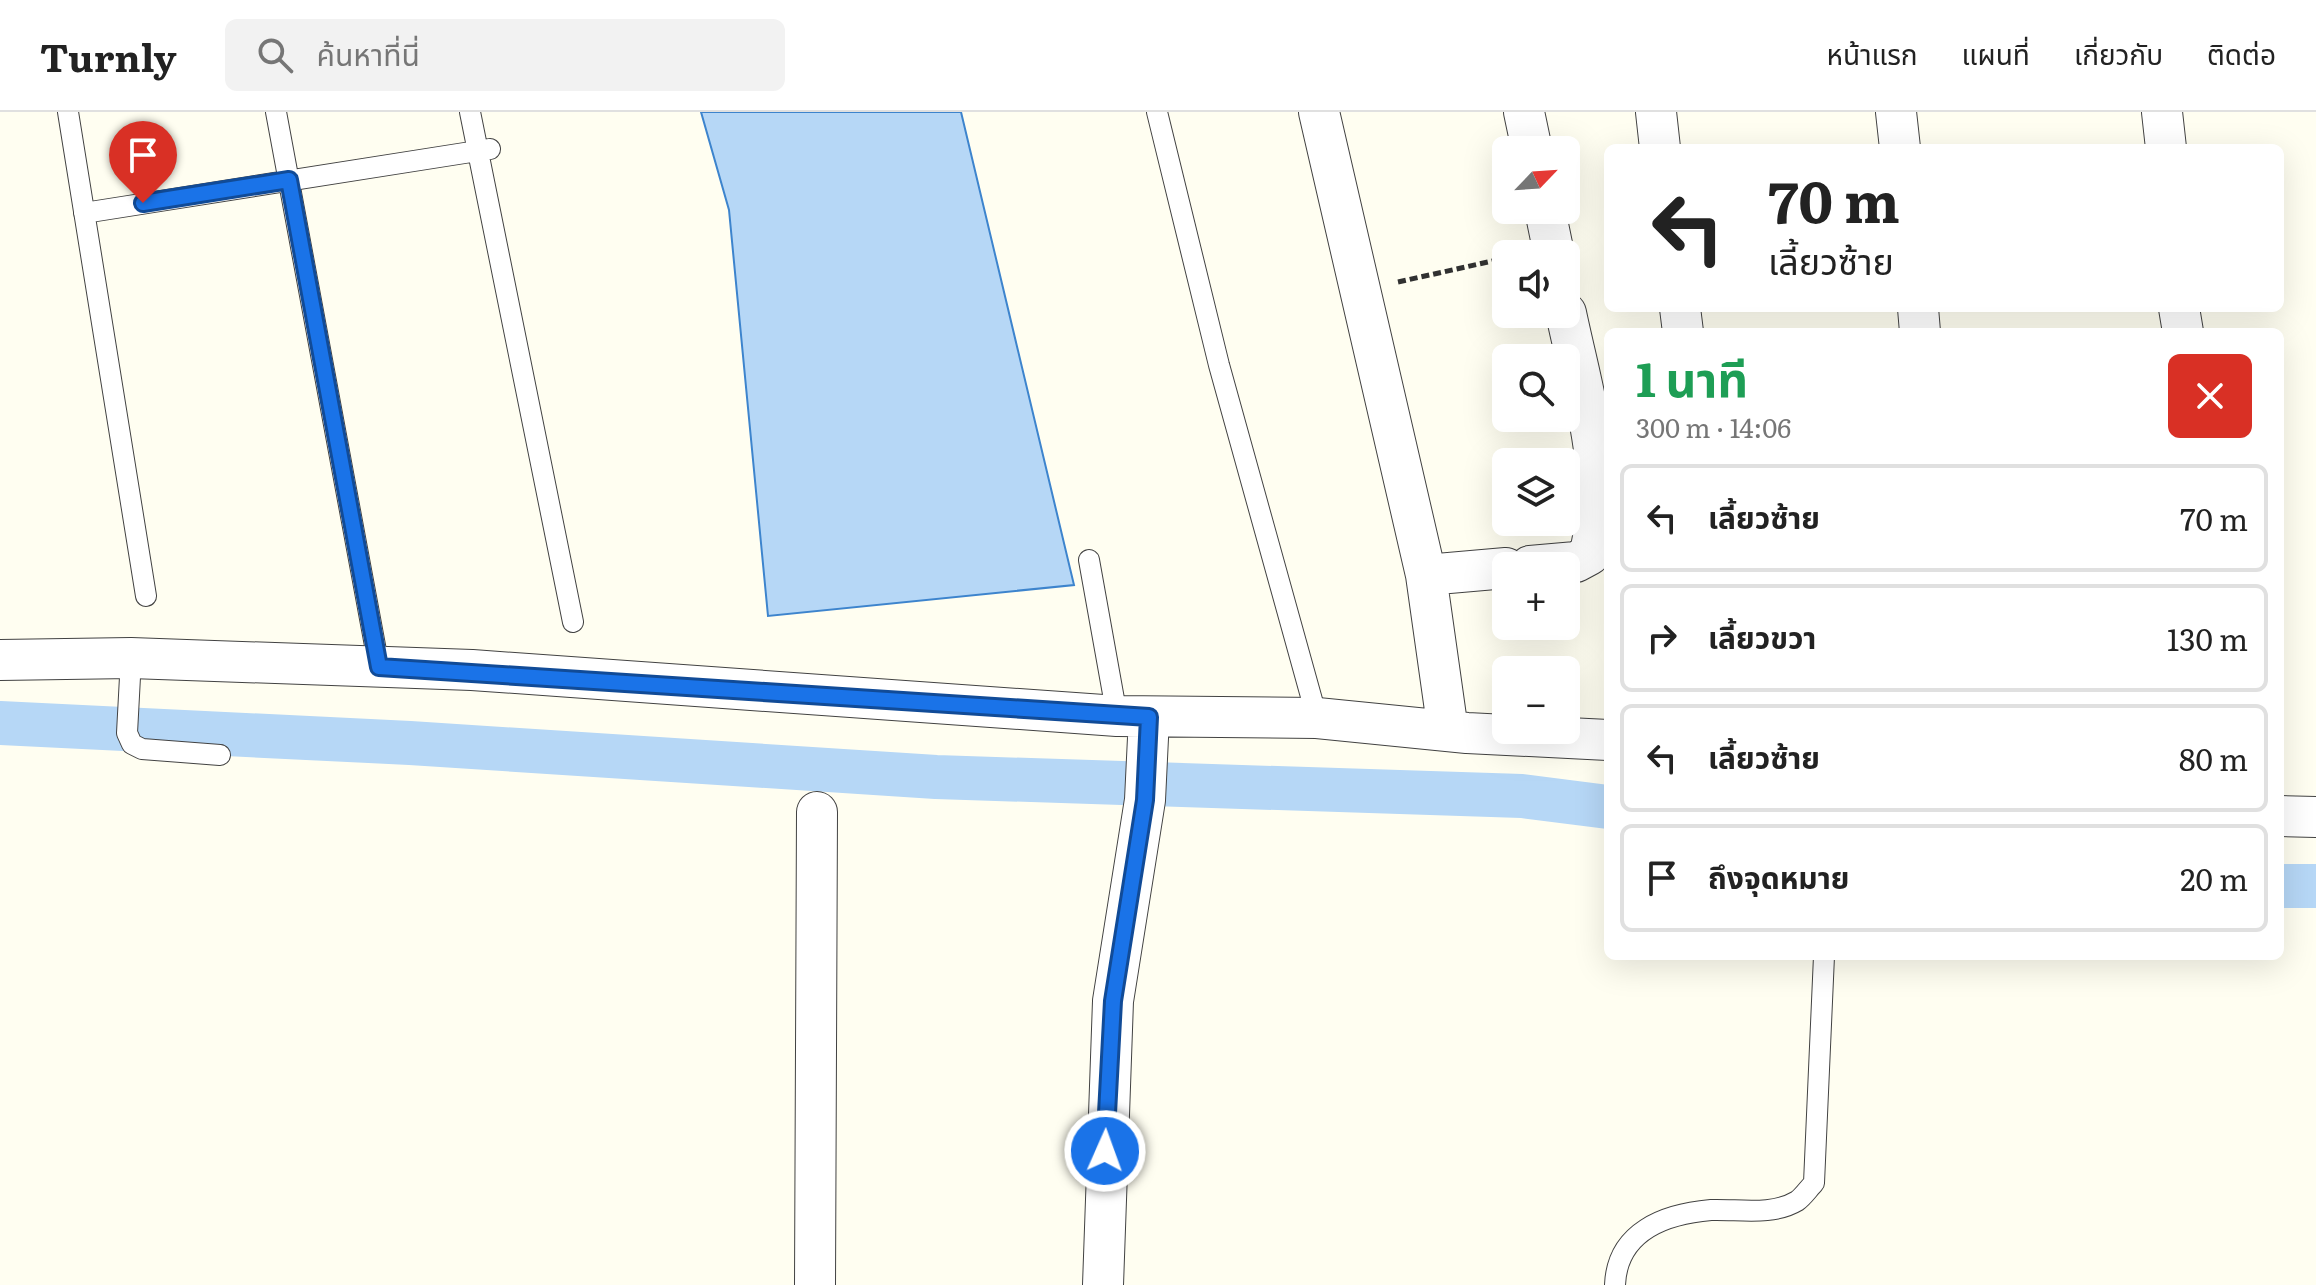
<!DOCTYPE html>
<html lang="th">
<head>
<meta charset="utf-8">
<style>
  :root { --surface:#fff; --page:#f2f2f2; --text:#222; --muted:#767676; --line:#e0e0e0 }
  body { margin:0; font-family:Literata,"Noto Sans Thai",serif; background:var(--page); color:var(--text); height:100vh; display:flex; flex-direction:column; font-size:30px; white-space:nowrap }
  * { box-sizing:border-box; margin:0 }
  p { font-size:26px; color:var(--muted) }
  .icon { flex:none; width:44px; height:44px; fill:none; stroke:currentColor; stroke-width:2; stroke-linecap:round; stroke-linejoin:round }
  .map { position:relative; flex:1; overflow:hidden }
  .drawer { position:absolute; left:1604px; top:216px; width:680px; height:632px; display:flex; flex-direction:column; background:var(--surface); border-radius:12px; box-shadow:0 8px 32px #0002 }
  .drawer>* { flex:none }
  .hud { position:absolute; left:1604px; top:32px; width:680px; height:168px; border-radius:12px; box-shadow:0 8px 32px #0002; background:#fff; color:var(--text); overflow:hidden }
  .needle { width:52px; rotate:65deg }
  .controls { position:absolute; left:1492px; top:24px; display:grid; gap:16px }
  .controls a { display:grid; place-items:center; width:88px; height:88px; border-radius:12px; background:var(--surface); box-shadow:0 8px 32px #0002; font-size:40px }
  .pin { position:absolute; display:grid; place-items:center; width:68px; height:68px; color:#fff; margin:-82px -34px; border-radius:50% 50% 50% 0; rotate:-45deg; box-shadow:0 0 8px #0007 }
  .pin .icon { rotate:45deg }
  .me { position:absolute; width:88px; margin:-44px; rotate:2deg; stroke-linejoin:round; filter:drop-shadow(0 0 6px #0008) }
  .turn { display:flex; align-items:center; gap:28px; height:168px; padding:0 32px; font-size:36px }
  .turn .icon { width:104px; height:104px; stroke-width:2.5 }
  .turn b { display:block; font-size:56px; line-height:68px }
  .round { display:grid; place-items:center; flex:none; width:84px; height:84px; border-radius:12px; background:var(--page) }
  .head { display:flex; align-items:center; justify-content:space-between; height:136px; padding:0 32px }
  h1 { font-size:48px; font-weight:700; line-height:60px; color:#1e9e55 }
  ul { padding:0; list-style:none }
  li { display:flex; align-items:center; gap:24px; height:108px; margin:0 16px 12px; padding:0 16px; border:4px solid var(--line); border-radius:12px }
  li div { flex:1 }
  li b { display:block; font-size:30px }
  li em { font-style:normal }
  header { display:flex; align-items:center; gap:48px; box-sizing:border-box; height:112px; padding:0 40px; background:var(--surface); border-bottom:2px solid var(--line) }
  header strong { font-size:38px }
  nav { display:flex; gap:44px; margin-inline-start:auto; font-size:28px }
  .search { width:560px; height:72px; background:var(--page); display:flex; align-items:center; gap:20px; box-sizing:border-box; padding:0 28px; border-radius:12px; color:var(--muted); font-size:30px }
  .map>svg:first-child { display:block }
</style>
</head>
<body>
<header>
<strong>Turnly</strong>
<div class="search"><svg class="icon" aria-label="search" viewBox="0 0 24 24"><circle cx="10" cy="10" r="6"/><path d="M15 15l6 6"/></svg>ค้นหาที่นี่</div>
<nav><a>หน้าแรก</a><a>แผนที่</a><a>เกี่ยวกับ</a><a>ติดต่อ</a></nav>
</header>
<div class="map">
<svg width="2316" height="1173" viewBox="0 0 2316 1173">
  <rect width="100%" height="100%" fill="#fffef1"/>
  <!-- water -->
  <path fill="#b6d7f6" stroke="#3d84cd" stroke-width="2" d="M 701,0 L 961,0 L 1074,473 L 768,504 L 729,98 Z"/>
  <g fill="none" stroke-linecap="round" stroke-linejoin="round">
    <!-- canal -->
    <path stroke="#b6d7f6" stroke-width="44" d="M 0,611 L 410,631 L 936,665 L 1522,684 L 1608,695
      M 2280,774 L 2316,774"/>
    <defs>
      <path id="service" d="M 68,0 L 146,484
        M 276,0 L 379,555
        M 470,0 L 573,510
        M 1157,0 L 1219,253 L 1317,606
        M 84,101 L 490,37
        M 1089,448 L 1117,604
        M 131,546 L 127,621 L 132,632 L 142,637 L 220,643
        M 1615,1173 C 1617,1120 1664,1102 1711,1098 C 1739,1097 1772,1104 1797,1089 C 1803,1085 1809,1076 1814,1071 L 1824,844"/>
      <path id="minor" d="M 1319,0 L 1426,463
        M 1524,0 L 1532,38
        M 1656,0 L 1660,36
        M 1896,0 L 1900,36
        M 2162,0 L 2166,36
        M 1545,98 L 1554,142
        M 1680,196 L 1683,220
        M 1918,196 L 1920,220
        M 2179,196 L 2183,220
        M 1530,454 L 1576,450 L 1589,443 C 1611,365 1582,278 1566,201
        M 0,548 L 131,546 L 472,558 L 1117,604 L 1317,606 L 1467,621 L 1608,628
        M 1448,619 L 1426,463 L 1506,456
        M 2280,704 L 2316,705
        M 815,1173 L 817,700
        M 1103,1173 L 1113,889 L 1145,688 L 1149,605"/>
    </defs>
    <!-- service casing -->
    <use href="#service" stroke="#424242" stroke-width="22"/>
    <!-- minor casing -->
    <use href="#minor" stroke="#424242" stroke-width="42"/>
    <!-- path -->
    <path stroke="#313131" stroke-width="5" stroke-dasharray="8 4" stroke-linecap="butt" d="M 1398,170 L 1506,146"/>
    <!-- service -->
    <use href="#service" stroke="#fff" stroke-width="20"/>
    <!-- minor -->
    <use href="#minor" stroke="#fff" stroke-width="40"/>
  </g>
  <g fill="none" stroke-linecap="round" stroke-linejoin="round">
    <defs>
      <path id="route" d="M 143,91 L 289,68 L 379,555 L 1149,605 L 1145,688 L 1113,889 L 1105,1039"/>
    </defs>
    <!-- route casing -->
    <use href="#route" stroke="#114b97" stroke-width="20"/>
    <!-- route -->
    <use href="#route" stroke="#1a73e8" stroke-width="14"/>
  </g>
</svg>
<div class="controls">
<a><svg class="needle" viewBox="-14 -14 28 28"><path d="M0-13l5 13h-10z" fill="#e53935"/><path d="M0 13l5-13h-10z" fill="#767676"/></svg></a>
<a><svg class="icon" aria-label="sound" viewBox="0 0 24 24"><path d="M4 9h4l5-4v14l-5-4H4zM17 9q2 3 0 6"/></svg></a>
<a><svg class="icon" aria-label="search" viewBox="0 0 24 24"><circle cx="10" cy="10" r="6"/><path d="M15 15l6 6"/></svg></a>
<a><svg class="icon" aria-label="layers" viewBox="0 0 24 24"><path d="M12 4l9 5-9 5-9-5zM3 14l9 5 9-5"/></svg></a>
<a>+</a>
<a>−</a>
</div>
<div class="pin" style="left:143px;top:91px;background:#d93025"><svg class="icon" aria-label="arrive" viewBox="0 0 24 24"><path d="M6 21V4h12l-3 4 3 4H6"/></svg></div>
<svg class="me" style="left:1105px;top:1039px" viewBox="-20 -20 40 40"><circle r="17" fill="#1a73e8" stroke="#fff" stroke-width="3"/><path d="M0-11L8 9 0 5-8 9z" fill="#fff"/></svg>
<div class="hud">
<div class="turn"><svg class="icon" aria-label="left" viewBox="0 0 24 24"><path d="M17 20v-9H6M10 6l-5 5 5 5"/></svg><div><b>70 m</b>เลี้ยวซ้าย</div></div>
</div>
<section class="drawer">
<div class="head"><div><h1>1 นาที</h1><p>300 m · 14:06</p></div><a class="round" style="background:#d93025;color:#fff"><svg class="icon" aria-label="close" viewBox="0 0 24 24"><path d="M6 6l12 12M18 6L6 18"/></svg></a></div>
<ul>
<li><svg class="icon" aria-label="left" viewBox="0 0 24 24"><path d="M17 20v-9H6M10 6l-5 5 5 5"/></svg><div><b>เลี้ยวซ้าย</b></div><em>70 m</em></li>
<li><svg class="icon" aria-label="right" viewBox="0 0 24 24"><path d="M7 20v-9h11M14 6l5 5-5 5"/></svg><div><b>เลี้ยวขวา</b></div><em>130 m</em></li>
<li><svg class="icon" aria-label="left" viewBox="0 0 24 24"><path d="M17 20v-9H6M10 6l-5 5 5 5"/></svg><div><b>เลี้ยวซ้าย</b></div><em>80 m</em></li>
<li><svg class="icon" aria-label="arrive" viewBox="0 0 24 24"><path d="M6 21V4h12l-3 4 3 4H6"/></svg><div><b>ถึงจุดหมาย</b></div><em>20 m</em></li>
</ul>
</section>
</div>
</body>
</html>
